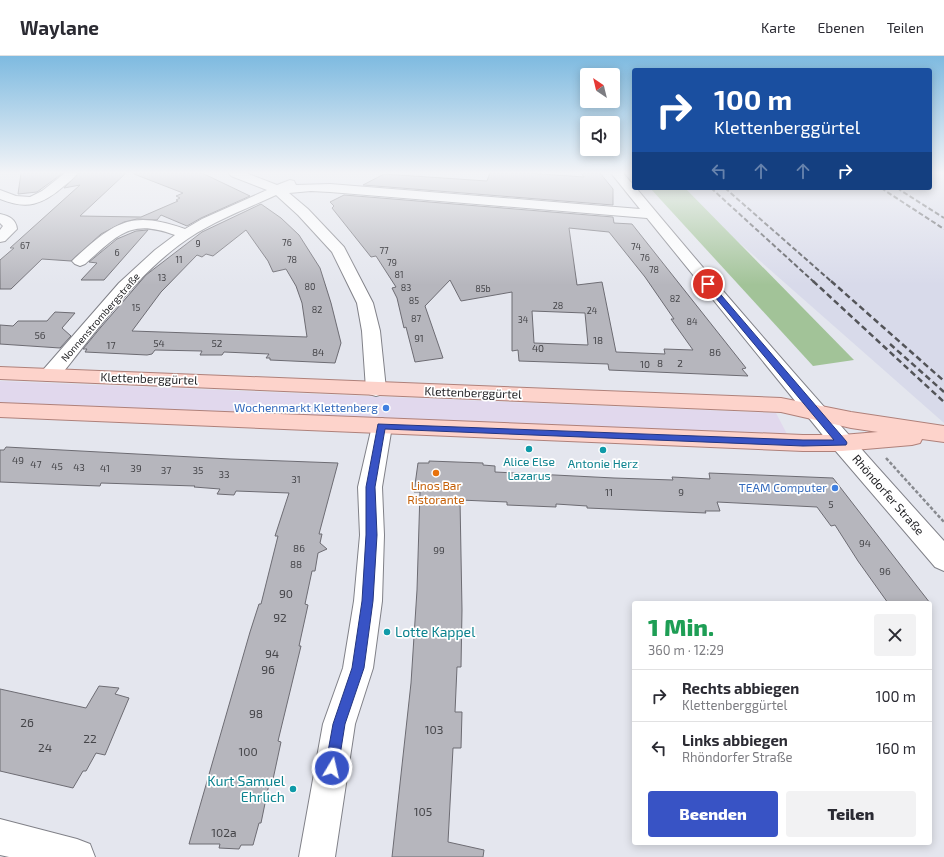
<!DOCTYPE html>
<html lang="de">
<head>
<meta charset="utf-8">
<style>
  :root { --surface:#fff; --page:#f2f2f3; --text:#2b2b33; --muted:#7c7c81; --line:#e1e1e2; --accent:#3853c5 }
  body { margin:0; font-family:"Exo 2",sans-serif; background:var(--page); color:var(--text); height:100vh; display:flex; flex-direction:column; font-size:15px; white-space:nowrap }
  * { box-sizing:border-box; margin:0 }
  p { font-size:13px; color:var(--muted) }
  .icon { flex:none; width:22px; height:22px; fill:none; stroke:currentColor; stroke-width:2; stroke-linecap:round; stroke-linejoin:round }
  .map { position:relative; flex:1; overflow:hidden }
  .side { position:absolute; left:632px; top:545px; width:300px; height:244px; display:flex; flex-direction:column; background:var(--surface); border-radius:4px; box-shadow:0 2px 10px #0003 }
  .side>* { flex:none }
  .hud { position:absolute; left:632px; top:12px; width:300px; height:122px; border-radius:4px; box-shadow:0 2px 10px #0003; background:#1a4fa0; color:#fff; overflow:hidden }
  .needle { width:26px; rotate:325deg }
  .fabs { position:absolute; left:580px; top:12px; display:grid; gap:8px }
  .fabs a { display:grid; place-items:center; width:40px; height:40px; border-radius:4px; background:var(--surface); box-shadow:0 2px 10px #0003; font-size:20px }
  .pin { position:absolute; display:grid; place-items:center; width:34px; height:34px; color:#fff; margin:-17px; border:2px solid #fff; border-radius:50%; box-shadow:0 1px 4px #0007 }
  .me { position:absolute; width:44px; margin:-22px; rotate:9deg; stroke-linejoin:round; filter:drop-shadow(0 0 3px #0008) }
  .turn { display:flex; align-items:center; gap:14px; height:84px; padding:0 16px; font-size:18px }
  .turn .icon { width:52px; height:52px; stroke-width:2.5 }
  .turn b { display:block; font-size:28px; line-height:34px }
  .lanes { display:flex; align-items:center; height:38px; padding:0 16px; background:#0003; justify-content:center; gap:20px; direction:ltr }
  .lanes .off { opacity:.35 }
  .round { display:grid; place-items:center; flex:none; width:42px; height:42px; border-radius:4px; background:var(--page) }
  .overview { display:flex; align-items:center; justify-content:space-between; height:68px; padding:0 16px }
  h1 { font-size:24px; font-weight:800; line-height:30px; color:#1e9e55 }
  .primary-button { display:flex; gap:8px; margin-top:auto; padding:8px 16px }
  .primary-button a { flex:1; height:46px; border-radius:4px; background:var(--accent); color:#fff; font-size:16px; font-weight:800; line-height:46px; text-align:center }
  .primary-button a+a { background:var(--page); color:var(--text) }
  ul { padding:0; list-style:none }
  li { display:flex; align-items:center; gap:12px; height:52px; padding:0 16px; border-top:1px solid var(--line) }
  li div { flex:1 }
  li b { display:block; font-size:15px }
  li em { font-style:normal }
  header { display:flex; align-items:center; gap:24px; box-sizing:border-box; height:56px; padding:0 20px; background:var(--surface); border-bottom:1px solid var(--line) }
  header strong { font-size:19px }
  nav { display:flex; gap:22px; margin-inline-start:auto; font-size:14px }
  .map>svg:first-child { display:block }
</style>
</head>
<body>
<header>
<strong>Waylane</strong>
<nav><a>Karte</a><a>Ebenen</a><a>Teilen</a></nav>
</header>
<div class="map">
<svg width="944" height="801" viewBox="0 0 944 801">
  <rect width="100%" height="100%" fill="#e4e6ee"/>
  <!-- commercial -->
  <path fill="#e1d8ed" d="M 0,325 L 776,357 L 788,380 L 0,347 Z"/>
  <!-- built -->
  <path fill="#d8daea" d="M 930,117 L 944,117 L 944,367 L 735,183 L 685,132 L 930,132 Z"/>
  <!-- green -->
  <path fill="#a2c398" d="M 650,132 L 685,132 L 854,304 L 813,310 Z"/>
  <!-- building -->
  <path fill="#b6b6bd" stroke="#6d6c73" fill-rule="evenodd" d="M 21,117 L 63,117 L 37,136 L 18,138 Z
    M 79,117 L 126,117 L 80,160 L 141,161 L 178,145 L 176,144 L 180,142 L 176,140 L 183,137 L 134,118 L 134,117 L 202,117 L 250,140 L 201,162 L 187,170 L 161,159 L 157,164 L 137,163 L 124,166 L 101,178 L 71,205 L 42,203 L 11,233 L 0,233 L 0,204 L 14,192 L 10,192 L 80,129 L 64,132 Z
    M 490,117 L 528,117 L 584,121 L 581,117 L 600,117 L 613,133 L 613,149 L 363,129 L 384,118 L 487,125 Z
    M 344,139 L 613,161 L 614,167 L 632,168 L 746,312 L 742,313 L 748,320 L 609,314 L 608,308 L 519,305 L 518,294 L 512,295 L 512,236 L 461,245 L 450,224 L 425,250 L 443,302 L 415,306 L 406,271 L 404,272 L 397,242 L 392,232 L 396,231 L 376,200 L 371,201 L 332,152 L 334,150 L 330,146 ZM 569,172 L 609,176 L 645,221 L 674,263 L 671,263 L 693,294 L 664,293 L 665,298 L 616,296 L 602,226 L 577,229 ZM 532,255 L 585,257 L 588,289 L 534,287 Z
    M 261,148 L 281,162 L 299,179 L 320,212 L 331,247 L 341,287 L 335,307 L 270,304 L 270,302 L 266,302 L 269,298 L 224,296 L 222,299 L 200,299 L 202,295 L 155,294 L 152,298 L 147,299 L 85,296 L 87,293 L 83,293 L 101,271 L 146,219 L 202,176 ZM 246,174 L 268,205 L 273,216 L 286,213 L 296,230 L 302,247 L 307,281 L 132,275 L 161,236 L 197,199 L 202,201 L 206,198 L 213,200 Z
    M 148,174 L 104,224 L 81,224 L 97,207 L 89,206 L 117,183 L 136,175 Z
    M 55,256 L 75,257 L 62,272 L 71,280 L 60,292 L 0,288 L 0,269 L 13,270 L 18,265 L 47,265 Z
    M 6,391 L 230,403 L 338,407 L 319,478 L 322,478 L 320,487 L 327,493 L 318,497 L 315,515 L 312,515 L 305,548 L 308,549 L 299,590 L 301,590 L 278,685 L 281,686 L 272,728 L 269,728 L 261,767 L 259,767 L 253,789 L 241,789 L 239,793 L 219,792 L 220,788 L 189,788 L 250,576 L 259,548 L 261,548 L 278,480 L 275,480 L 289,437 L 236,435 L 234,439 L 217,438 L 220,433 L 194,431 L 195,430 L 101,427 L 100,430 L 0,426 L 0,394 L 4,394 Z
    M 429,405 L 483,407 L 483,409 L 495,410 L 495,416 L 614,422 L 673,424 L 672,421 L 710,423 L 709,417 L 833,422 L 930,547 L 888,547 L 858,505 L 835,469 L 831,470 L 817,451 L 717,446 L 720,455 L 705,455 L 706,457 L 587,452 L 587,450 L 556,448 L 556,451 L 507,449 L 507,446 L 460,444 L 462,554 L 461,611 L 457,611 L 455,656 L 462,656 L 461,692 L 453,692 L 448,786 L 484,794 L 483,801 L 392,801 L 411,627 L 417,534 L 420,436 L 414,436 L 418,407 L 429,407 Z
    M 99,630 L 119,632 L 115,638 L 129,642 L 105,699 L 96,697 L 86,715 L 83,715 L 73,732 L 0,715 L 0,633 L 86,652 Z"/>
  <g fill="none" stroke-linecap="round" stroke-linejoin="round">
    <defs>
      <path id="minor" d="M 65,117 L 78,117 C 74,122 69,126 64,130 C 42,149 27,154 0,143 L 0,134 L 16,140 L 30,141 L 42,135 Z
        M 229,117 L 246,117 L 277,129 L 290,124 L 294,125 L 296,129 L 330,128 L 640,153 L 611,117 L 623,117 L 634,130 L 634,132 L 636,132 C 736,252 839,369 944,485 L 944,515 L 935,511 L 834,393 L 647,162 L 330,136 L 311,135 L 289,137 L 308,153 L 344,191 L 373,247 L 380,275 L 386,333 L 383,338 L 376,340 L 369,338 L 366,333 L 362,275 L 357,247 L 332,196 L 298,159 L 276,139 C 244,154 208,167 179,189 C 131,225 95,277 57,324 L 50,325 L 43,324 L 40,319 L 43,314 L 119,227 L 155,194 L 175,179 C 130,162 118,179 85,208 L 80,210 L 75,208 L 72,205 L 75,202 C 115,166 131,154 185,173 L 202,163 L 267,134 L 231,120 Z
        M 0,158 C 9,160 16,163 17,173 L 5,185 L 0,186 L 0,174 L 3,170 L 0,167 Z
        M 382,362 L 389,365 L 392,370 L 382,431 L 384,479 L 382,545 L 373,612 L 355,668 L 335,801 L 299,801 L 323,668 L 343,612 L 354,545 L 360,479 L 358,431 L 372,370 L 375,365 Z
        M 0,763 L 77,783 L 90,788 L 95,801 L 9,801 L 0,799 Z"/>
      <path id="major" d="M 0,311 L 781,342 L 851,356 L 944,370 L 944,386 L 922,383 L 920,387 L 912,389 L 842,395 L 803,395 L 0,361 L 0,347 L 803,379 L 842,379 L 878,376 L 851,372 L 781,356 L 0,323 Z"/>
    </defs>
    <!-- minor casing -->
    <use href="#minor" stroke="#808188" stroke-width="2"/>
    <!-- major casing -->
    <use href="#major" stroke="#af817a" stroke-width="2"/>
    <!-- path -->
    <path stroke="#888a8f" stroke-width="2.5" stroke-dasharray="3.5 2" stroke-linecap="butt" d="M 886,402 L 944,466"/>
    <!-- minor -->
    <use href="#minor" fill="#fff" fill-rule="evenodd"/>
    <!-- major -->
    <use href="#major" fill="#fdd3cb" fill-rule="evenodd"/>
    <!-- rail-far1 -->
    <path stroke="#535458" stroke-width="2" stroke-dasharray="5 2.5" stroke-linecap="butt" d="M 711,132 L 814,226
      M 725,132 L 832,226
      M 881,132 L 944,173
      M 897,132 L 944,162"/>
    <!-- rail -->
    <path stroke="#535458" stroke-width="2.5" stroke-dasharray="6 3.5" stroke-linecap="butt" d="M 813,225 L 944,346
      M 831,225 L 944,325
      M 890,288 L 944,336"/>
  </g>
  <!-- sky -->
  <linearGradient id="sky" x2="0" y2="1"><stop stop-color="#7ebae0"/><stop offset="0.51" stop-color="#f3f4f7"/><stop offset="1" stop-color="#f3f4f7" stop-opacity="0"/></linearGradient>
  <rect width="944" height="229" fill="url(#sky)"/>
  <!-- route -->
  <path fill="#3853c5" stroke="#243680" d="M 705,226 L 710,226 L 846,385 L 847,387 L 846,389 L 803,390 L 385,373 L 375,431 L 377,479 L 373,545 L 364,612 L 345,668 L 338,712 L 336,717 L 332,719 L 327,717 L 325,712 L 333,668 L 352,612 L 362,545 L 366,479 L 366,431 L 378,368 L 803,384 L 834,384 L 705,229 Z"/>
  <!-- markers -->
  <g fill="#3f7fe0" stroke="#fff" stroke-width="1.5">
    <circle cx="386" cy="352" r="4"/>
    <circle cx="835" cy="432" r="4"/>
  </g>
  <g fill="#0f9aa8" stroke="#fff" stroke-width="1.5">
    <circle cx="529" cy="393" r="4"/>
    <circle cx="603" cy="394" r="4"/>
    <circle cx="387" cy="576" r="4"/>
    <circle cx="293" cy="733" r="4"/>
  </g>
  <circle fill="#e8710a" stroke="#fff" stroke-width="1.5" cx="436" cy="417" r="4"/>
  <g text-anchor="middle" stroke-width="3.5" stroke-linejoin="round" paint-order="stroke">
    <!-- far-number labels -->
    <g font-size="9" fill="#454549">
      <text x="287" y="190">76</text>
      <text x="198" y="191">9</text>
      <text x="25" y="193">67</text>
      <text x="636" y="194">74</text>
      <text x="384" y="198">77</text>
      <text x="117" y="200">6</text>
      <text x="645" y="205">76</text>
      <text x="179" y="207">11</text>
      <text x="292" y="207">78</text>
      <text x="392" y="210">79</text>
      <text x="654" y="217">78</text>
      <text x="399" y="222">81</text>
      <text x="162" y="225">13</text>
      <text x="310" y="234">80</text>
      <text x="406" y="235">83</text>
      <text x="483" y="236">85b</text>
      <text x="675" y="246">82</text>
      <text x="414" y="248">85</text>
      <text x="558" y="253">28</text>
      <text x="136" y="255">15</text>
      <text x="317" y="257">82</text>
      <text x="592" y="258">24</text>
      <text x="416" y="266">87</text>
      <text x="523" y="267">34</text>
      <text x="692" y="269">84</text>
    </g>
    <!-- far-street labels -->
    <g font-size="10" fill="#1f1f22" stroke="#fff">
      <text transform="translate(100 261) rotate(-49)" y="4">Nonnenstrombergstraße</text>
    </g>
    <!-- number labels -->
    <g font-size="10" fill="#454549">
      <text x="40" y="283">56</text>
      <text x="419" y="286">91</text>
      <text x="598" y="288">18</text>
      <text x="159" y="291">54</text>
      <text x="217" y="291">52</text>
      <text x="111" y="293">17</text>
      <text x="538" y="296">40</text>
      <text x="318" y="300">84</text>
      <text x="715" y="300">86</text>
      <text x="660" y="311">8</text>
      <text x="680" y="311">2</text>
      <text x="645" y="312">10</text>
      <text x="18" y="408">49</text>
      <text x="36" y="412">47</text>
      <text x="57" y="414">45</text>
      <text x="79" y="415">43</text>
      <text x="105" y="416">41</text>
      <text x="136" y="416">39</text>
      <text x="166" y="418">37</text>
      <text x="198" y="418">35</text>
      <text x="224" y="422">33</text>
      <text x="296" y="427">31</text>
      <text x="609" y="440">11</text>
      <text x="681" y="440">9</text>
      <text x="831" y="452">5</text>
      <text x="865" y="491">94</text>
      <text x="299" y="496">86</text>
      <text x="439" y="498">99</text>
      <text x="296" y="512">88</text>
      <text x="885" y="519">96</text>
    </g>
    <!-- street labels -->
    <g font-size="12" fill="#1f1f22" stroke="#fff">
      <text transform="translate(149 323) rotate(2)" y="4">Klettenberggürtel</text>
      <text transform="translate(473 337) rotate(2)" y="4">Klettenberggürtel</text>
      <text transform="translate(888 439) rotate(49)" y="4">Rhöndorfer Straße</text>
    </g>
    <!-- shop labels -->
    <g font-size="12" fill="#366cbe" stroke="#fff" text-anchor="end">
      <text x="378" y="356">Wochenmarkt Klettenberg</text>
      <text x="827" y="436">TEAM Computer</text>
    </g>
    <!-- culture labels -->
    <g font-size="12" fill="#0d838f" stroke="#fff">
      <text x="529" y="410">Alice Else<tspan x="529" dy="14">Lazarus</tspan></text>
      <text x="603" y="412">Antonie Herz</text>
    </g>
    <!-- food labels -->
    <g font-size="12" fill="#c56008" stroke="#fff">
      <text x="436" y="434">Linos Bar<tspan x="436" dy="14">Ristorante</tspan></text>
    </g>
    <!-- near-number labels -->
    <g font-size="12" fill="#454549">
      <text x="286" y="542">90</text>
      <text x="280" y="566">92</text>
      <text x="272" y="602">94</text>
      <text x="268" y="618">96</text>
      <text x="256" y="662">98</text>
      <text x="27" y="671">26</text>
      <text x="434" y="678">103</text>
      <text x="90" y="687">22</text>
      <text x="45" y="696">24</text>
      <text x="248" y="700">100</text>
      <text x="423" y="760">105</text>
      <text x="224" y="781">102a</text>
    </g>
    <!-- near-culture labels -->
    <g font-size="14" fill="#0d838f" stroke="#fff" text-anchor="start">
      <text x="395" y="581">Lotte Kappel</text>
      <text x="285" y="730" text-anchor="end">Kurt Samuel<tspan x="285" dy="16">Ehrlich</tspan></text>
    </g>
  </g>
</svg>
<div class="fabs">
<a><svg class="needle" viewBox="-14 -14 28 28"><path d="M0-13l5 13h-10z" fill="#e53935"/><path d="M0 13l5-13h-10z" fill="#7c7c81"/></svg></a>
<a><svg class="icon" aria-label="sound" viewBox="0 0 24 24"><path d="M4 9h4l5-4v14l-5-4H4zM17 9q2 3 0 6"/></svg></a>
</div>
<div class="pin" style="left:708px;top:228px;background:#d93025"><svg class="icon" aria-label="arrive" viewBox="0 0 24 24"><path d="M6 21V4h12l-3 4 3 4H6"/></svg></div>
<svg class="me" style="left:332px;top:712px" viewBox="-20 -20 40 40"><circle r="17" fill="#3853c5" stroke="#fff" stroke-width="3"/><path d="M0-11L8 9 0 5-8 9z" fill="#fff"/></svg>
<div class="hud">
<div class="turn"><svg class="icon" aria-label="right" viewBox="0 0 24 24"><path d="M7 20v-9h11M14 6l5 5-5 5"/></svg><div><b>100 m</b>Klettenberggürtel</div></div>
<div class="lanes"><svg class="icon off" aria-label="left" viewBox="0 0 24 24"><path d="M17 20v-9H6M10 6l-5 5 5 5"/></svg><svg class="icon off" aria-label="ahead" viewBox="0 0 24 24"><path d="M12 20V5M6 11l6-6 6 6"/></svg><svg class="icon off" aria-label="ahead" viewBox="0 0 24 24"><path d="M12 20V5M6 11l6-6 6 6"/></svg><svg class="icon" aria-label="right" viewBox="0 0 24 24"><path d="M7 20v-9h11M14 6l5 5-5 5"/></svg></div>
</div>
<section class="side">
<div class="overview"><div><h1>1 Min.</h1><p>360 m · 12:29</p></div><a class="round"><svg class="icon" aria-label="close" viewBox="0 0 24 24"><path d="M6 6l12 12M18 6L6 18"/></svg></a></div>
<ul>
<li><svg class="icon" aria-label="right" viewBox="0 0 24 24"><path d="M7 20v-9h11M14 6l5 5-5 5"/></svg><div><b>Rechts abbiegen</b><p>Klettenberggürtel</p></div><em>100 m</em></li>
<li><svg class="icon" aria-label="left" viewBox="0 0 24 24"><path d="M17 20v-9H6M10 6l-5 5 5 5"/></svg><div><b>Links abbiegen</b><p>Rhöndorfer Straße</p></div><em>160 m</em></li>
</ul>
<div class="primary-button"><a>Beenden</a><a>Teilen</a></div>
</section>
</div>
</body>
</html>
